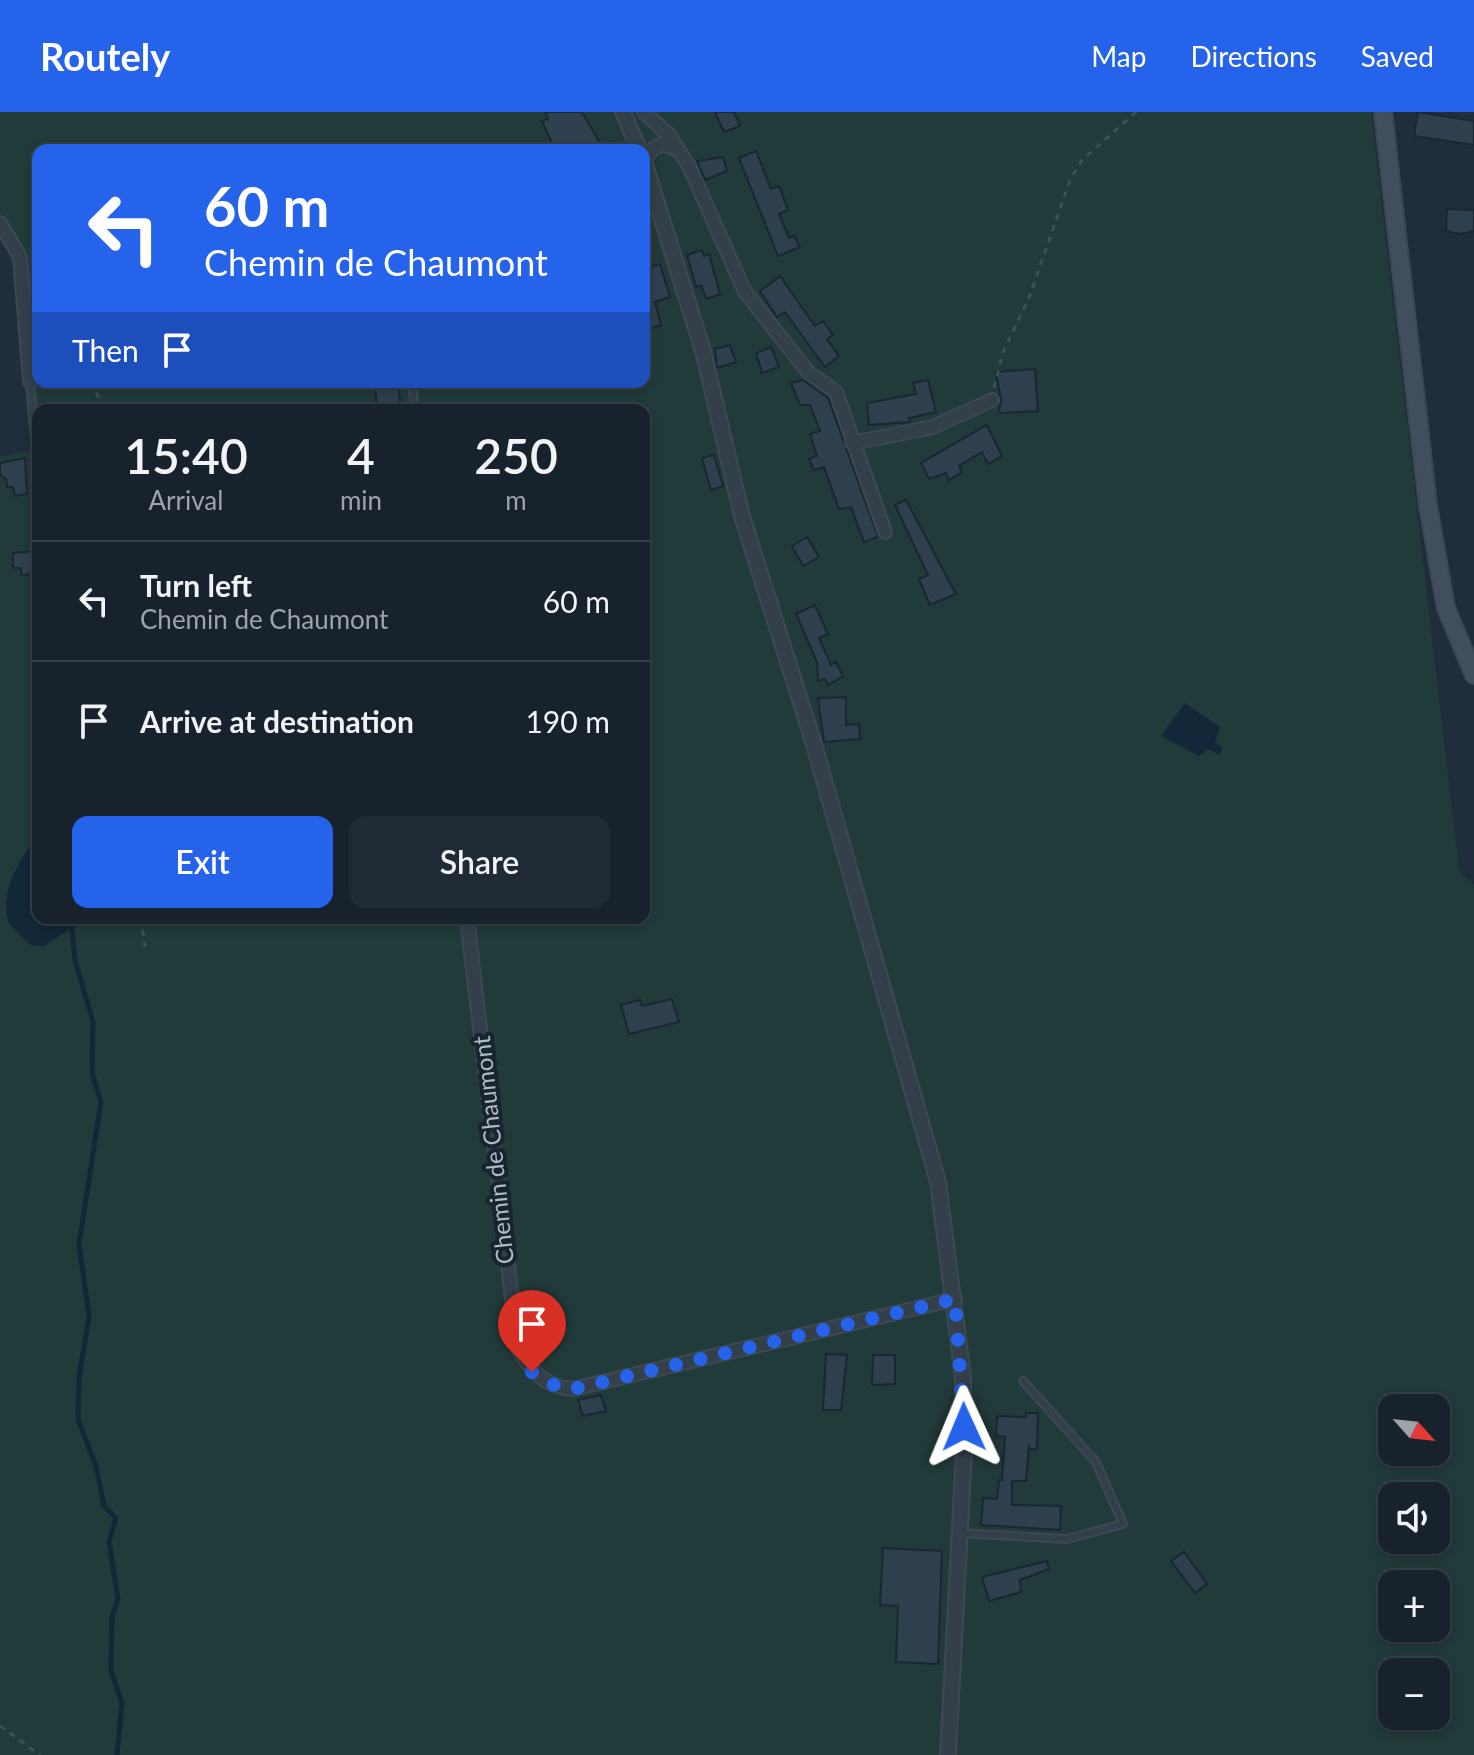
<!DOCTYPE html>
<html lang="en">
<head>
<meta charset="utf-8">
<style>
  :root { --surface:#17222c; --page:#202a34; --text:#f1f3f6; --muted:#9ea4a9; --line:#363f48; --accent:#2563eb }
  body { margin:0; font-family:Lato,sans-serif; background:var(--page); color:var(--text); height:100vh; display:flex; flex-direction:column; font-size:30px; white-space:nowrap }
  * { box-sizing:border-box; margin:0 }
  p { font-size:26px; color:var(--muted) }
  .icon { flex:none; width:44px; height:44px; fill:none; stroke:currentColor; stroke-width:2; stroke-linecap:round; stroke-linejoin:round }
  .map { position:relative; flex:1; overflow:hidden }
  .details { position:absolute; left:32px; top:292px; width:618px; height:520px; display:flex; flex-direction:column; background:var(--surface); border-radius:16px; box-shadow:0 4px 12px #0003,0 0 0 2px var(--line) }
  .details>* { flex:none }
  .banner { position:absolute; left:32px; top:32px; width:618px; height:244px; border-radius:16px; box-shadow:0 4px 12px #0003,0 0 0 2px var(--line); background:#2563eb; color:#fff; overflow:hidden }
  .needle { width:52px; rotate:117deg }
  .buttons { position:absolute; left:1378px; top:1282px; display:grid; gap:16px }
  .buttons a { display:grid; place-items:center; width:72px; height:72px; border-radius:16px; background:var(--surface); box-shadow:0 4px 12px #0003,0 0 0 2px var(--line); font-size:40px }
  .pin { position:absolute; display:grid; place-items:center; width:68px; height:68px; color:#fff; margin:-82px -34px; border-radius:50% 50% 50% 0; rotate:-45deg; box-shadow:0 0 8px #0007 }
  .pin .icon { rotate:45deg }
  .me { position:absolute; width:88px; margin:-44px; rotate:359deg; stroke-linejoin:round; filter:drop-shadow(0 0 6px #0008) }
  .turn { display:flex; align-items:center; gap:28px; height:168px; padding:0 40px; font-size:36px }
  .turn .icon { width:104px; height:104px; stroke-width:2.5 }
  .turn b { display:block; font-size:56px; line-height:68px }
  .then { display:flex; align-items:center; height:76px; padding:0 40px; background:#0003; gap:16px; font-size:30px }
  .eta { display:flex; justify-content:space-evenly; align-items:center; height:136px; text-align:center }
  .eta b { font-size:48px; font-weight:600; line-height:56px }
  .primary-button { display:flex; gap:16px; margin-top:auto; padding:16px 40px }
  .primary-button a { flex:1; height:92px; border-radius:16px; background:var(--accent); color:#fff; font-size:32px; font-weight:600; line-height:92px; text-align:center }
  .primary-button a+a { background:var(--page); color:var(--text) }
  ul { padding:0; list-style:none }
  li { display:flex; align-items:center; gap:24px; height:120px; padding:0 40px; border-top:2px solid var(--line) }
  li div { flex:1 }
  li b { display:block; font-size:30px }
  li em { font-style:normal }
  header { display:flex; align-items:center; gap:48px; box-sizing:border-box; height:112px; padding:0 40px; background:var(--accent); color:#fff }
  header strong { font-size:38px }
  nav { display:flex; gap:44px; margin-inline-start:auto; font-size:28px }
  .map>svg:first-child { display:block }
</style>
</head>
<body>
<header>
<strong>Routely</strong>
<nav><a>Map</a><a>Directions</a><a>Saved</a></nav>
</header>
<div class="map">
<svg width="1474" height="1643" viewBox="0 0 1474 1643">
  <rect width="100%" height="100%" fill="#1f2e3a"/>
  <!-- green -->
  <path fill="#213b3a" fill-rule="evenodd" d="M 0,0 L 1371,0 L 1459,759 L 1474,773 L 1474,1643 L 0,1643 L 0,345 L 38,336 L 38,806 L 644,806 L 644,298 L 38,298 L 38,312 L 18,143 L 0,110 ZM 38,38 L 644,38 L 644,270 L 38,270 ZM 1392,1296 L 1436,1296 L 1436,1340 L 1392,1340 ZM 1392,1384 L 1436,1384 L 1436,1428 L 1392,1428 ZM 1392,1472 L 1436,1472 L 1436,1516 L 1392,1516 ZM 1392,1560 L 1436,1560 L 1436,1604 L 1392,1604 Z"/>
  <!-- water -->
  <path fill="#122738" d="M 1185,591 L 1220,615 L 1215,630 L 1223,636 L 1219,643 L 1208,637 L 1199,644 L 1161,624 Z
    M 38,728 L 38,806 L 103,806 L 72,816 L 44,834 L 30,833 C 24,826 13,818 8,809 C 0,783 18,744 38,728 Z"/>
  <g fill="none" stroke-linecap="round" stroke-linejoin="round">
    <!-- stream -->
    <path stroke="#122738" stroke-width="5" d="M 72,816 L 75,848 L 93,910 L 92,961 L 101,990 L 79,1132 L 89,1204 L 79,1266 L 78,1307 L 96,1354 L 104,1394 L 116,1406 L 109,1429 L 118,1487 L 112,1506 L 111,1559 L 122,1591 L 117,1643"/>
  </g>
  <!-- building -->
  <path fill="#2e404e" stroke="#1a2731" stroke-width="2" d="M 545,0 L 582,0 L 604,38 L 555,38 L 542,9 L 548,7 Z
    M 715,0 L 734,0 L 740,14 L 724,20 Z
    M 1418,0 L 1474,9 L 1474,33 L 1414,24 Z
    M 756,39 L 771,77 L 779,74 L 788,98 L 779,102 L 789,126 L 794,124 L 800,135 L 778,144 L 739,46 Z
    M 723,45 L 727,59 L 705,68 L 697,49 Z
    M 1447,97 L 1474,98 L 1474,119 L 1460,122 L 1446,119 Z
    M 702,138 L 704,144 L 709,142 L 720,182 L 706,187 L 701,173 L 696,175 L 687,143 Z
    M 660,152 L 670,185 L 655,190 L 661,213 L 648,217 L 644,201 L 644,157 Z
    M 780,164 L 815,214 L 823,209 L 833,223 L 827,227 L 839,244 L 825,255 L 785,200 L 777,205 L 760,179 Z
    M 730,233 L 736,250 L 717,256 L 715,237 Z
    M 771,235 L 779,255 L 762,261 L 756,241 Z
    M 1035,257 L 1038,299 L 999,301 L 1001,288 L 996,260 Z
    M 803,268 L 828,286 L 878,425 L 864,430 L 851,395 L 839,397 L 824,355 L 814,358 L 809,347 L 817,344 L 810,322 L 820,319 L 810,293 L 800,293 L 791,271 Z
    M 928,268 L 936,300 L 909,306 L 910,310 L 869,313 L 867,291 L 916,282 L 913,271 Z
    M 375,270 L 398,270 L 401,298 L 377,295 Z
    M 987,313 L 1002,344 L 988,352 L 982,340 L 959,354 L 962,360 L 949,368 L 946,361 L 929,367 L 921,351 Z
    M 714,343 L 723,374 L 711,378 L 702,346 Z
    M 25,346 L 27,382 L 15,384 L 13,375 L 7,375 L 6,367 L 0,363 L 0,351 Z
    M 906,388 L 956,482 L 930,493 L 919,467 L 928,463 L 895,393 Z
    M 807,425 L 819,445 L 803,454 L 792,434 Z
    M 33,439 L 34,462 L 21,463 L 21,456 L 13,456 L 13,441 Z
    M 815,493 L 828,522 L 819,526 L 831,553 L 836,550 L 843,564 L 828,573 L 825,567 L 818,569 L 817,550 L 796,502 Z
    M 846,585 L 846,613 L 859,612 L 860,627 L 824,630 L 818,586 Z
    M 672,887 L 679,910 L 629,922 L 621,893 L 640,888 L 642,894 Z
    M 826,1242 L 847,1243 L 841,1298 L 823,1298 Z
    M 873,1243 L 895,1243 L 895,1272 L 872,1273 Z
    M 601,1283 L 606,1299 L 583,1304 L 578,1288 Z
    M 1026,1301 L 1038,1301 L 1037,1337 L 1029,1337 L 1029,1333 L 1026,1369 L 1012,1369 L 1012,1393 L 1061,1394 L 1060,1418 L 981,1413 L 983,1386 L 997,1387 L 999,1368 L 1002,1368 L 1005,1325 L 996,1324 L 997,1304 L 1026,1305 Z
    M 883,1436 L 942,1439 L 938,1552 L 896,1550 L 898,1494 L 880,1493 Z
    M 1184,1440 L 1207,1472 L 1195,1481 L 1171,1449 Z
    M 1047,1449 L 1049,1457 L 1020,1468 L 1021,1480 L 989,1489 L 982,1465 Z"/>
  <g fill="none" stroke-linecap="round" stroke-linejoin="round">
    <defs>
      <path id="service" d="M 30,270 L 38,366
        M 412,270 L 415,298
        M 960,1421 L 1067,1427 L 1123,1412 L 1096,1350 L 1023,1269"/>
      <path id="minor" d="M 644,0 L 669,23 L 689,54 L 745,180 L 809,261 L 836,280 L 885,420
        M 644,49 L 653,37 L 663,32 L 678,38
        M 0,111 L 20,145 L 30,270
        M 852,331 L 933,315 L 992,288
        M 467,806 L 518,1237 C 531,1259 545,1275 573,1277 L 955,1187"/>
      <path id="tertiary" d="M 623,0 L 639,38
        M 644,49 L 703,239 L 742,404 L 813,629 L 938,1070 L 963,1265 L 964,1339 L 948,1643"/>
      <path id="secondary" d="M 1383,0 L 1428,394 L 1446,496 L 1474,563"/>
    </defs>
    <!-- service casing -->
    <use href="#service" stroke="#3c4954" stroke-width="10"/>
    <!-- minor casing -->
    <use href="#minor" stroke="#3c4954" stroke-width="16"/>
    <!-- tertiary casing -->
    <use href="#tertiary" stroke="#3c4954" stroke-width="18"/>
    <!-- secondary casing -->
    <use href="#secondary" stroke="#3c4954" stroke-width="20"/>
    <!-- path -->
    <path stroke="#3a5352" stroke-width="3" stroke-dasharray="6 6" stroke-linecap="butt" d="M 90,270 L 106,298
      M 994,276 L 1003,240 L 1029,186 L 1070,68 L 1082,48 L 1136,0
      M 141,806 L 145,835
      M 0,1614 L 40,1643"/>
    <!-- service -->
    <use href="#service" stroke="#33404a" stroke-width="6"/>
    <!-- minor -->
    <use href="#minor" stroke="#33404a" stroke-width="12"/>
    <!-- tertiary -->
    <use href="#tertiary" stroke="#33404a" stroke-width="14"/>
    <!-- secondary -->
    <use href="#secondary" stroke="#414f5d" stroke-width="16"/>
  </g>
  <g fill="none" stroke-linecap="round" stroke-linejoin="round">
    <!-- route -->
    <path stroke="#2563eb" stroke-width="14" stroke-dasharray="0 25.2" d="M 532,1260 L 559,1276 L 573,1277 L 955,1187 L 964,1315"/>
  </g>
  <g text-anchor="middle" stroke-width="8" stroke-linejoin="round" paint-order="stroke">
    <!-- street labels -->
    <g font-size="24" fill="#adbbc7" stroke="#18252f">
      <text transform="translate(494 1038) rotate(-96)" y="8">Chemin de Chaumont</text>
    </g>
  </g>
</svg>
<div class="buttons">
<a><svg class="needle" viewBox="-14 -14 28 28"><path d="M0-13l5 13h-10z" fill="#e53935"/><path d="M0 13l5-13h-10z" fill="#9ea4a9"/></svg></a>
<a><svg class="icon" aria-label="sound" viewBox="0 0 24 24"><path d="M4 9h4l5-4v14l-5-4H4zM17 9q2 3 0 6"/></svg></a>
<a>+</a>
<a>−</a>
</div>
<div class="pin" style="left:532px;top:1260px;background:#d93025"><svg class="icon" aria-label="arrive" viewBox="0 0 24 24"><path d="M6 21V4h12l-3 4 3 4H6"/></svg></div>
<svg class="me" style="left:964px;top:1315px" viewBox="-20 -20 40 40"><path d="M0-17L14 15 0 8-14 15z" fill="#2563eb" stroke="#fff" stroke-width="4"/></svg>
<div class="banner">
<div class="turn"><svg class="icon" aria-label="left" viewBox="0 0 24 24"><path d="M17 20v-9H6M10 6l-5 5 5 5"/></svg><div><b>60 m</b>Chemin de Chaumont</div></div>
<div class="then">Then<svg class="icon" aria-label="arrive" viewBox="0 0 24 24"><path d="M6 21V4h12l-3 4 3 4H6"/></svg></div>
</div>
<section class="details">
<div class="eta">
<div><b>15:40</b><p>Arrival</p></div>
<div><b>4</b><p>min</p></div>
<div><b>250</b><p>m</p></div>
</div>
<ul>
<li><svg class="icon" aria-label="left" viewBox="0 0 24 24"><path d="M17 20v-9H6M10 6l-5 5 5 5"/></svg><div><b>Turn left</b><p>Chemin de Chaumont</p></div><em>60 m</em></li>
<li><svg class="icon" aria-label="arrive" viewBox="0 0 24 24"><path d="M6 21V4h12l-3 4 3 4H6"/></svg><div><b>Arrive at destination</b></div><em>190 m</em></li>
</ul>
<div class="primary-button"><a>Exit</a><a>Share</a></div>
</section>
</div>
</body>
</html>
